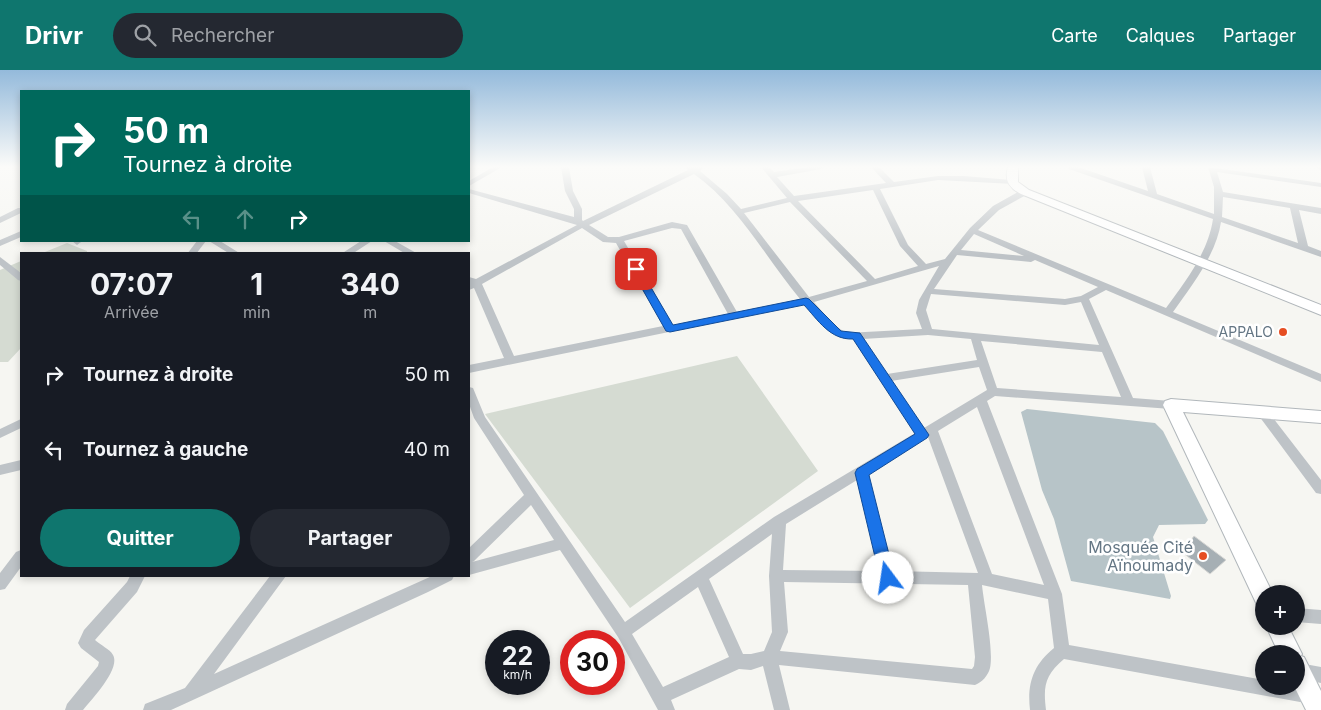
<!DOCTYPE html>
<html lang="fr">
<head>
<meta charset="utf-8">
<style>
  :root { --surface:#171b24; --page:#242831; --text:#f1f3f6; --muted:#9ea1a6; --accent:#0f766e }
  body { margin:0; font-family:Inter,sans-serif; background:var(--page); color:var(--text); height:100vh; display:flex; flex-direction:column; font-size:19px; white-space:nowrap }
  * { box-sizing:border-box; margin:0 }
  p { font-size:16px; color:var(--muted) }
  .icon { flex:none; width:28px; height:28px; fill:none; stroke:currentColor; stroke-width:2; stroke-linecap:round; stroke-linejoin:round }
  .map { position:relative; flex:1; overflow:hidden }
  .sheet { position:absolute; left:20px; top:182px; width:450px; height:325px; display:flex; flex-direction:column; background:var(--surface); border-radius:0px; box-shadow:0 2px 8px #0003 }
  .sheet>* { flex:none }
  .top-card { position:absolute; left:20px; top:20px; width:450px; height:152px; border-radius:0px; box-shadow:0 2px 8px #0003; background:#00695c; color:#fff; overflow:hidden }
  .tools { position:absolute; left:1255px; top:515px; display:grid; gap:10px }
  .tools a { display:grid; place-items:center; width:50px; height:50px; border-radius:50%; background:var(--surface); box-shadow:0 2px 8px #0003; font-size:25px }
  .speed { position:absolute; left:485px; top:560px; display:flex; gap:10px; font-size:25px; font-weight:700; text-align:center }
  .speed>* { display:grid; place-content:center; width:65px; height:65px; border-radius:50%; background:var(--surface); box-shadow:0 2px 8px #0003; line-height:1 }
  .speed small { font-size:12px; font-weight:400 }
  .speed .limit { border:8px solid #d22; background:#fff; color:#111 }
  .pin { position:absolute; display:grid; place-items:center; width:42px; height:42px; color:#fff; margin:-21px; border-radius:10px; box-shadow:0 2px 8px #0006 }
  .me { position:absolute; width:55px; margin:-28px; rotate:346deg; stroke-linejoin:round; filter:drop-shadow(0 0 4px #0008) }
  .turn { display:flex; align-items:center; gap:18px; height:105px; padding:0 20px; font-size:22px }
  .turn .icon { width:65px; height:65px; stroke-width:2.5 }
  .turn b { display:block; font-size:35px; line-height:42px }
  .lanes { display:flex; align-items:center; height:48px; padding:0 20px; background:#0003; justify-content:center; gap:25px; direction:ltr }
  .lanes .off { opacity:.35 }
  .eta { display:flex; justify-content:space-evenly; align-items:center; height:85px; text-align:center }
  .eta b { font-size:30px; font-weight:700; line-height:35px }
  .primary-button { display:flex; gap:10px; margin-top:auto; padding:10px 20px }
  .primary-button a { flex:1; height:58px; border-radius:30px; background:var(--accent); color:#fff; font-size:20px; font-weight:700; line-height:58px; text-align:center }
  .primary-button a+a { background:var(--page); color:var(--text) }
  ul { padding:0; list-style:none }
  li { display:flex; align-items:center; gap:15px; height:75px; padding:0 20px }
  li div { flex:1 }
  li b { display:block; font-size:19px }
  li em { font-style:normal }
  header { display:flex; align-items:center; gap:30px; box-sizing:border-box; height:70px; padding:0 25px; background:var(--accent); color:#fff }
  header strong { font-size:24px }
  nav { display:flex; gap:28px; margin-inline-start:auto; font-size:18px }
  .search { width:350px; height:45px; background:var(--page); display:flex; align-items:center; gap:12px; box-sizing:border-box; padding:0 18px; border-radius:28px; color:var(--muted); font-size:19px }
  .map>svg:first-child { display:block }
</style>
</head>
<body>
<header>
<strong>Drivr</strong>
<div class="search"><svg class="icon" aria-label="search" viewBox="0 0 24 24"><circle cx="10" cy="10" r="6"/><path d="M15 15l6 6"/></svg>Rechercher</div>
<nav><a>Carte</a><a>Calques</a><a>Partager</a></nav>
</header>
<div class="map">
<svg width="1321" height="640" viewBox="0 0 1321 640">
  <rect width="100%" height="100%" fill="#f6f6f2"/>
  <!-- green -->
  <path fill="#d5dbd2" d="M 67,173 L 87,181 L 87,184 L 40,184 Z
    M 21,191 L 21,278 L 8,292 L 0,292 L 0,200 Z
    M 737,286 L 818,401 L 630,538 L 485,344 Z"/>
  <!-- water -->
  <path fill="#b7c4c8" d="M 1027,339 L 1155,353 L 1163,361 L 1208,450 L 1205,454 L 1159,455 L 1153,467 L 1171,526 L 1170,529 L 1071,511 L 1054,449 L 1042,420 L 1021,342 Z"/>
  <!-- building -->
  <path fill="#a6afb4" stroke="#d7d7d5" d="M 1194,466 L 1226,490 L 1210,504 L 1182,482 Z"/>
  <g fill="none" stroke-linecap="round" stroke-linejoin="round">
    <defs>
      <path id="secondary" d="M 1008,97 L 1018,97 L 1018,112 L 1029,120 L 1321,235 L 1321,245 L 1021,124 C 1009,118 1004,110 1008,97 Z
        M 1171,329 L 1321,341 L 1321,353 L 1183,342 L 1273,524 L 1264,524 L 1264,537 L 1257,535 L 1163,335 L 1165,331 Z
        M 1266,556 L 1288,556 L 1302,584 L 1301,586 L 1304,587 L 1321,621 L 1321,640 L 1306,640 L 1294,616 L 1296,616 L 1296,584 L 1279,584 Z"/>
    </defs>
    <!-- secondary casing -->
    <use href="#secondary" stroke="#b1b7bb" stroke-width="2"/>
    <!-- street -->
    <path fill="#bec3c7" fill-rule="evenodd" d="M 493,97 L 502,97 L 469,116 L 469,111 Z
      M 561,97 L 569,97 L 573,121 L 582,139 L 582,150 L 583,151 L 688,100 L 685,97 L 702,97 L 703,98 L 700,101 L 727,124 L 741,139 L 787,128 L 761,97 L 769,97 L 774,102 L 809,97 L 825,97 L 821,99 L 777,107 L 794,126 L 886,113 L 871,97 L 879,97 L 894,112 L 938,106 L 964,106 L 1011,110 L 1015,112 L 1014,114 L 938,110 L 880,119 L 908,175 L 926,194 L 945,189 L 970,158 L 993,136 L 1018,122 L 1028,120 L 1028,124 L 999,140 L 978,160 L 1166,238 C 1185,212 1208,183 1213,149 L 1069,99 L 1068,97 L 1078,97 L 1148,121 L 1142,97 L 1150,97 L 1157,124 L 1214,144 L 1214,117 L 1208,97 L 1321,113 L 1321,117 L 1217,102 L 1223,122 L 1321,138 L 1321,144 L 1299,140 L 1308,176 L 1321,181 L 1321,187 L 1221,152 C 1216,185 1192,215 1173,242 L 1321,304 L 1321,312 L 1106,220 L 1089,229 L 1133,328 L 1171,331 L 1175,332 L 1177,335 L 1175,338 L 1171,339 L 995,326 L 987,331 L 1062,524 L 1069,575 L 1264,610 L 1264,616 C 1282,616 1300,613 1317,620 L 1319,626 L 1317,632 L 1311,634 L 1064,589 C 1045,605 1043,616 1046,640 L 1030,640 C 1027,614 1033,595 1054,578 L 1048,529 L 982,515 C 984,536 994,579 990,598 C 988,606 982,612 975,615 L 779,595 L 790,640 L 774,640 L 763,596 L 751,600 L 739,599 L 671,630 L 675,640 L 658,640 L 618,567 L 560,480 L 469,505 L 469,478 L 524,425 L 474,348 L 469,334 L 469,317 L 473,318 L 485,347 L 625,552 L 774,447 L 915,363 L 853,269 C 830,270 818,250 805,234 L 469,303 L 469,295 L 504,288 L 474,218 L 469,220 L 469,207 L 476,209 L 577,155 L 469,123 L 469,119 L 574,147 L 574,139 L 565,121 ZM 694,104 C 739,136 765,187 800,229 L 737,242 L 687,155 L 672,152 L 619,167 L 608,167 L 589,155 ZM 873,120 L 900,176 L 918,196 L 875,209 L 798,131 ZM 1223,127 L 1290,138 L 1298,173 L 1222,147 ZM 790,132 L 867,211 L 809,227 L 744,143 ZM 582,158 L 603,172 L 616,173 L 663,256 L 514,286 L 482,214 ZM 672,158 L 681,159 L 728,244 L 673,255 L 624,171 ZM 974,164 L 1024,186 L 961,180 ZM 957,185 L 1031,192 L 1035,190 L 1098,217 L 1081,226 L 1065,229 L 934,219 ZM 939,196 L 919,230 L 916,243 L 922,259 L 846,263 L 833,254 L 814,232 ZM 931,224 L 1065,235 L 1081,232 L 1099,275 L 932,259 L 926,240 ZM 928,265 L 971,269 L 977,290 L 887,304 L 863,269 ZM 981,271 L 1102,282 L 1121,327 L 997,318 ZM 979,297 L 987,320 L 924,358 L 891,311 ZM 977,337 L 1044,515 L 992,504 L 938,361 ZM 928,367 L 978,503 L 893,501 L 868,403 ZM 857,410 L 879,501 L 783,500 L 786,454 ZM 531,435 L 554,470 L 472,492 L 474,491 ZM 772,464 L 769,506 L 772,562 L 764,581 L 751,584 L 743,584 L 709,509 ZM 784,512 L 968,515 L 975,587 L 974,596 L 972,599 L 780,581 L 788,562 ZM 698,517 L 729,587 L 663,617 L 632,564 Z
      M 1316,97 L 1321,97 L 1321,100 Z
      M 18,138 L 21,138 L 21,143 L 0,153 L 0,147 Z
      M 21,161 L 21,167 L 0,176 L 0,170 Z
      M 72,171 L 81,171 L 81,172 L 77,175 Z
      M 197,171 L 206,171 L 196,184 L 187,184 Z
      M 209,171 L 220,171 L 241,184 L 230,184 Z
      M 361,171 L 372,171 L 352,184 L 341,184 Z
      M 384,171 L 395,171 L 418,184 L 406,184 Z
      M 0,187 L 21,203 L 21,211 L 18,210 L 0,195 Z
      M 1263,339 L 1267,340 L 1321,410 L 1321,424 L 1316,423 L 1259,346 L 1257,343 L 1259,340 Z
      M 21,349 L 21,358 L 0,368 L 0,359 Z
      M 21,390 L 21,400 L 0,405 L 0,395 Z
      M 21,480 L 21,497 L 5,519 L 0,520 L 0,503 L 16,482 Z
      M 130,506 L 145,506 L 137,522 L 95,570 C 100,575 110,579 113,585 C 121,599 91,630 83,640 L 65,640 L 67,634 L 98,596 L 99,592 L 81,578 L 78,573 L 84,560 L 127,512 Z
      M 270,506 L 286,506 L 214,604 L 432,506 L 454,506 L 452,510 L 428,522 L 182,635 L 171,640 L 143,640 L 145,634 L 185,618 Z
      M 1296,538 L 1321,540 L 1321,554 L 1296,552 Z
      M 1299,593 L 1321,597 L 1321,613 L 1296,608 L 1296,594 Z"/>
    <!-- secondary -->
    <use href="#secondary" fill="#fff" fill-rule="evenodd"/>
  </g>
  <!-- sky -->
  <linearGradient id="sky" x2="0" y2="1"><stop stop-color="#94badb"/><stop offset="0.52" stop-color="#fbfbf9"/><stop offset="1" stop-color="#fbfbf9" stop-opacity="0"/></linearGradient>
  <rect width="1321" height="186" fill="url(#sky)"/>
  <!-- route -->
  <path fill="#1a73e8" stroke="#114b97" d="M 633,197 L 639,197 L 673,255 L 806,228 L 809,229 L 841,261 L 860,263 L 929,365 L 927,368 L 869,405 L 895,508 L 893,512 L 888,514 L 883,512 L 880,508 L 855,403 L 857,399 L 915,364 L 853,269 C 830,270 818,250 804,235 L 670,262 L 666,261 L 631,199 Z"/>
  <!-- markers -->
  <g fill="#e64e23" stroke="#fff" stroke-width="2">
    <circle cx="1283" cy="262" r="5"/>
    <circle cx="1203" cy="486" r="5"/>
  </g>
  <g text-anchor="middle" stroke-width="5" stroke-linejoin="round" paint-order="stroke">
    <!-- poi labels -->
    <g font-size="14" fill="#647684" stroke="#fff" text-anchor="end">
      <text x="1273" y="267">APPALO</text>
    </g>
    <!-- near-poi labels -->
    <g font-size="16" fill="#647684" stroke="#fff" text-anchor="end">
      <text x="1193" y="483">Mosquée Cité<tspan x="1193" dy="18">Aïnoumady</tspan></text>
    </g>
  </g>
</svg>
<div class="tools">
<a>+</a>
<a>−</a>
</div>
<div class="speed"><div>22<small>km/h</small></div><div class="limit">30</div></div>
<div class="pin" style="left:636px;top:199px;background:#d93025"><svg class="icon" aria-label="arrive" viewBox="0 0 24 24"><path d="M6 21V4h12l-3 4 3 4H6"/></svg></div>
<svg class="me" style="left:888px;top:508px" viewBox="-20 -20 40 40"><circle r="19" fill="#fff"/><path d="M0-13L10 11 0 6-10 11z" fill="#1a73e8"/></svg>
<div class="top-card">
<div class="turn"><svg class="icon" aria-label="right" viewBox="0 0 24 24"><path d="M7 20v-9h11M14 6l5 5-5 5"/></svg><div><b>50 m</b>Tournez à droite</div></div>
<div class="lanes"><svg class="icon off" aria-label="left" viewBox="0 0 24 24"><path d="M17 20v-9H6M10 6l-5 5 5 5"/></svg><svg class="icon off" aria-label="ahead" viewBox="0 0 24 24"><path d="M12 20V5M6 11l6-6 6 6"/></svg><svg class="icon" aria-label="right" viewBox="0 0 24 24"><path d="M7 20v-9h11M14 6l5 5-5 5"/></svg></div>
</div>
<section class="sheet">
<div class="eta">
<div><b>07:07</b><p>Arrivée</p></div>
<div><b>1</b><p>min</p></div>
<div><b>340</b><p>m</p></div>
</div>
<ul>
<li><svg class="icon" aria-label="right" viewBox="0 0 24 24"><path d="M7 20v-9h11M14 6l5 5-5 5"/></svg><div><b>Tournez à droite</b></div><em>50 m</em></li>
<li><svg class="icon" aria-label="left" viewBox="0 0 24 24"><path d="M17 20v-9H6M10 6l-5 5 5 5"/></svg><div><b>Tournez à gauche</b></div><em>40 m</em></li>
</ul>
<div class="primary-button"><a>Quitter</a><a>Partager</a></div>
</section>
</div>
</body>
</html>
